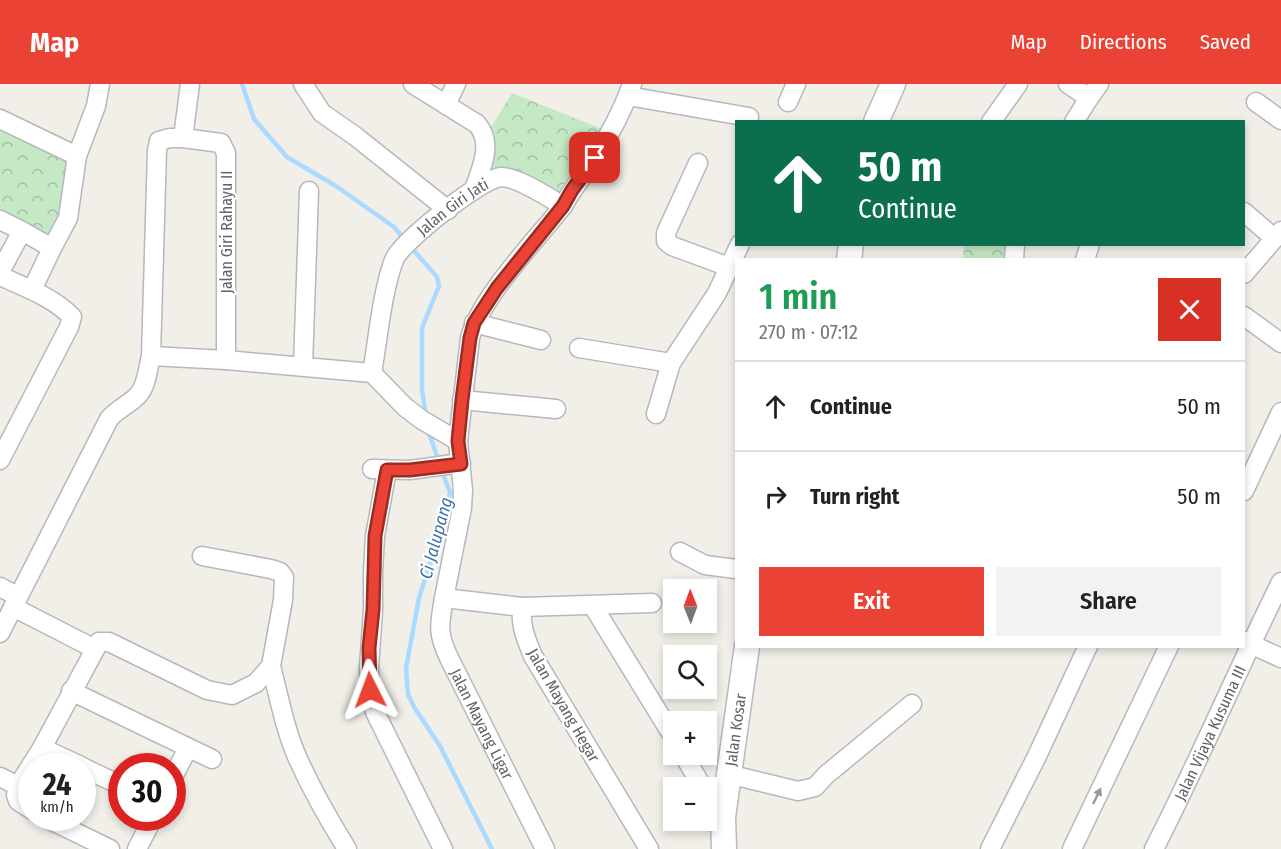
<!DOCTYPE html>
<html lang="en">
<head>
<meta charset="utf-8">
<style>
  :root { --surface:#fff; --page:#f2f2f2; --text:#222; --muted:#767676; --line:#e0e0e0; --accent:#ea4335 }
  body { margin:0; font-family:"Fira Sans Condensed",sans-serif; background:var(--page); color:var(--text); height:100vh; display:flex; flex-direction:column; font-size:22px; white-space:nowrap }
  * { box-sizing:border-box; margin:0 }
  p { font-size:20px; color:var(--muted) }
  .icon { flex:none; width:33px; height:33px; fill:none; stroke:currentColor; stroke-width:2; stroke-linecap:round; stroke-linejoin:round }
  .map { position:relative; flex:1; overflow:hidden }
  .side { position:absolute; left:735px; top:174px; width:510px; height:390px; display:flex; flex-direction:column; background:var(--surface); border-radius:0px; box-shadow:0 3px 9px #0003 }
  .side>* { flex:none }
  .banner { position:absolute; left:735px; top:36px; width:510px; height:126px; border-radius:0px; box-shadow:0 3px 9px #0003; background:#0b6e4f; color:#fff; overflow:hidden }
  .needle { width:39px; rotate:359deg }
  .fabs { position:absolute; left:663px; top:495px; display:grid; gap:12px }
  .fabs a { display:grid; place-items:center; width:54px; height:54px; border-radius:0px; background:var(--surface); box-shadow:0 3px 9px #0003; font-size:30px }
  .speed { position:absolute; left:18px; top:669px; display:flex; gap:12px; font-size:30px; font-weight:700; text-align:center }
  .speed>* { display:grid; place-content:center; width:78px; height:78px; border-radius:50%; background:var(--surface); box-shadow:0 3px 9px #0003; line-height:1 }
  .speed small { font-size:15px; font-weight:400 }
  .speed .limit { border:9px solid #d22; background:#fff; color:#111 }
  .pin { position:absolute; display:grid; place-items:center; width:51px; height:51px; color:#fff; margin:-26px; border-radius:12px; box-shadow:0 3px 9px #0006 }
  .me { position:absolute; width:66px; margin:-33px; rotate:357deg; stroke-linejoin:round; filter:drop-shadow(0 0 4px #0008) }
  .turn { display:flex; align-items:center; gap:21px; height:126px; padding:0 24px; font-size:27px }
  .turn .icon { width:78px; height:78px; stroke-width:2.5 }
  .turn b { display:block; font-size:42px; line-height:51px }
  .round { display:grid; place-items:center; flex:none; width:63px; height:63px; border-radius:0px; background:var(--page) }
  .head { display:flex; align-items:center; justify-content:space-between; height:102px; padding:0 24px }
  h1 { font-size:36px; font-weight:600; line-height:45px; color:#1e9e55 }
  .cta { display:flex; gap:12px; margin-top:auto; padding:12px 24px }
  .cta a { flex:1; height:69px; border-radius:0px; background:var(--accent); color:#fff; font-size:24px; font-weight:600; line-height:69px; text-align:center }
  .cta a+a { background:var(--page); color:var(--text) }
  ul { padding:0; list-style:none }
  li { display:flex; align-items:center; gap:18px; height:90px; padding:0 24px; border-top:2px solid var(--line) }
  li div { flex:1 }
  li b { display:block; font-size:22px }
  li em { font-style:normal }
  header { display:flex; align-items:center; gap:36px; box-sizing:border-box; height:84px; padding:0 30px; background:var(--accent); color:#fff }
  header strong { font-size:28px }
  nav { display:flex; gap:33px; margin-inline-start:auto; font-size:21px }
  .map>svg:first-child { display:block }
</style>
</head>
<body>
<header>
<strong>Map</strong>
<nav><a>Map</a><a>Directions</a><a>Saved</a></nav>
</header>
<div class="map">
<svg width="1281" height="765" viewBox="0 0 1281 765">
  <defs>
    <pattern id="park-crowns" width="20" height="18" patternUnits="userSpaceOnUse" patternTransform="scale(1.5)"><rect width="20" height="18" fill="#c5e8c5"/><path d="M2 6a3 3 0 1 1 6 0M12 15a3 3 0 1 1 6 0" fill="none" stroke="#a3c0a4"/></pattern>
  </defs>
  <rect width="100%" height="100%" fill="#f1efe8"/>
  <!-- park -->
  <path fill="url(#park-crowns)" d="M 512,9 L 607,47 L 562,121 L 510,97 L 475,106 L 488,48 Z
    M 0,35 L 77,72 L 52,164 L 0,136 Z
    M 964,161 L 1010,161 L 1009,175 L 963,176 Z"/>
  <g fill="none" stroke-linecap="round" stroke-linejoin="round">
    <!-- stream -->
    <path stroke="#aadaff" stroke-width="4.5" d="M 242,0 L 254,35 L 287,73 L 336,102 L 394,143 L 404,155
      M 410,162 L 437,193 L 439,202 L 422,244 L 422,306 L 426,332
      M 428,346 L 439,378
      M 441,385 L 450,408 L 447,426 L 419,514 L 406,584 L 408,610 L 414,623 L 440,662 L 492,765"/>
    <defs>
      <g id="street">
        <path d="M 303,0 L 322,29 L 355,52 L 448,126"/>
        <path d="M 413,0 L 477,40 C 494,60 481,84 474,106"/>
        <path d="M 1068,0 L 1089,14 L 1099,0"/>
        <path d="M 628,12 L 749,33"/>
        <path d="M 788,18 L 796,0"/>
        <path d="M 1256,18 L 1281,36"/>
        <path d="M 446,21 L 456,0"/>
        <path d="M 0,35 L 77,72"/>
        <path d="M 991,38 L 1018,0"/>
        <path d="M 1074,38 L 1089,14"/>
        <path d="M 183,54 L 190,0"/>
        <path d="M 698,79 L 666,149 L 666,157 L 672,162 L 729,183"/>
        <path d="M 1244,128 L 1274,154"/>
        <path d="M 0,136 L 22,147 L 0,188"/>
        <path d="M 22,147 L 52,164 L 68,134 L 77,72 L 96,22 L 100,0"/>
        <path d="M 1014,176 L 1015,160"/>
        <path d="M 1085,176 L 1090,160"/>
        <path d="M 1244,190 L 1281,147"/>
        <path d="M 0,192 C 24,203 53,213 72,233 L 69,243 L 0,376"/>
        <path d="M 32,206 L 52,164"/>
        <path d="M 1244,232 L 1281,259"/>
        <path d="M 474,239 L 541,256"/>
        <path d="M 579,264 L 671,279"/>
        <path d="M 151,272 L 226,276 L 372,289 L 405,323 L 422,336 L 458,357"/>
        <path d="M 303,282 L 309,107"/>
        <path id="s1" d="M 372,289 C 378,255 382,208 394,176 C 401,158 482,94 501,93 C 518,93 548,113 563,122"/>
        <path d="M 462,316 L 556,325"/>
        <path d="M 656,330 L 671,279 L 717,209 L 740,160"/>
        <path d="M 372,385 L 410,386 L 461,379"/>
        <path d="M 387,386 L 375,452 L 373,488 L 373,527 L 369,583 L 370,606 L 375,628 L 443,765"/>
        <path d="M 1244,407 L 1281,328"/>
        <path d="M 680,468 L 705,481 L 736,485"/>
        <path d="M 0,503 L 17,512"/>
        <path d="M 444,514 L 462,424 L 463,406 L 458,357 L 470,254 C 480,214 536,156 563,122 C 572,105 584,91 594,75 C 609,52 623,26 632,0"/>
        <path d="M 593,522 L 674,654"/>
        <path d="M 13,523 L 95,565"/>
        <path id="s2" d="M 522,523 L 444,514 C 439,543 437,549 450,576 L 545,765"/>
        <path d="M 0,549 L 109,335 C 117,325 132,319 139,310 C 147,301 148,283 151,272 L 157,66 L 159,57 L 170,54 L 183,54 L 221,59 L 226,69 L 226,276"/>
        <path d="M 1244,557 L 1281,574"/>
        <path d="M 271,582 C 279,613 285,646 298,675 C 312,706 329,736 347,765"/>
        <path d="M 71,607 L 212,675"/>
        <path d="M 42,664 L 81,682"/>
        <path d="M 683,670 L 703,704"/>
        <path d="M 82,683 L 122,702"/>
        <path d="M 728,690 L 798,707 L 815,703 L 826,691 L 912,620"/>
        <path d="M 0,693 L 18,702"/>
        <path d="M 172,695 L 188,664"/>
        <path d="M 32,726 L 18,717 L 16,711 L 18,702 L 42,664 L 99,558 L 109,558 L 207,606 L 232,611 L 256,599 L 271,582 L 283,516 L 284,493 L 280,488 L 271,485 L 202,472"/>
        <path d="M 46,734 L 110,765"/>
        <path d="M 137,765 L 153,734"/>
        <path d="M 649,765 L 533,572 C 526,555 520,542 522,523 L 652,519"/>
        <path d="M 990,765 L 1037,672 L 1088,562"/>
        <path d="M 1072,765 L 1169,562"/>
        <path id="s3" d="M 1154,765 C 1199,677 1237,587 1281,498"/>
      </g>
      <g id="secondary">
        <path d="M 876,38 L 893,0"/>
        <path d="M 849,176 L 851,160"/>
        <path id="s4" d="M 724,765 L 723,733 L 747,562"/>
      </g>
    </defs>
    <!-- street casing -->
    <use href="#street" stroke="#b5b8bc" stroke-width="21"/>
    <!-- secondary casing -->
    <use href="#secondary" stroke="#b6babf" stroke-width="27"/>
    <!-- street -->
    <use href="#street" stroke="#fff" stroke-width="18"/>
    <!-- secondary -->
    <use href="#secondary" stroke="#fff" stroke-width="24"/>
  </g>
  <!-- one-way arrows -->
  <defs><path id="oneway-solid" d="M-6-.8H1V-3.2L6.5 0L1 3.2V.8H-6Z" transform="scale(1.5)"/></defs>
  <use fill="#979a9d" href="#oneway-solid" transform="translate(1097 712) rotate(-64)"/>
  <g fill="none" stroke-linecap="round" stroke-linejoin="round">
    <defs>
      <path id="route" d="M 370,606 L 369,564 L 373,526 L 375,452 L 387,386 L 410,386 L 461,380 L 458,357 L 462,316 L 470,254 L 474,239 L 497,204 L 563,122 L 572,106 L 595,74"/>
    </defs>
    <!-- route casing -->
    <use href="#route" stroke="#982c22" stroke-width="15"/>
    <!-- route -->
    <use href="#route" stroke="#ea4335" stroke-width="10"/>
  </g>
  <g text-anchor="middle" stroke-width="4.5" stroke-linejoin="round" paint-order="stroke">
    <!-- street labels -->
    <g font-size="16" fill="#5f6368" stroke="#fff">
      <text dy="6" stroke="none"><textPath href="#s1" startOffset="195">Jalan Giri Jati</textPath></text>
      <text transform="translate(226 148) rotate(-90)" y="6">Jalan Giri Rahayu II</text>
      <text transform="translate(564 621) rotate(60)" y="6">Jalan Mayang Hegar</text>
      <text dy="6" stroke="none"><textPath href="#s2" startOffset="214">Jalan Mayang Ligar</textPath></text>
      <text dy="6" stroke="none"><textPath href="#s4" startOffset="120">Jalan Kosar</textPath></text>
      <text dy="6" stroke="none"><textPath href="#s3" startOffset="129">Jalan Vijaya Kusuma III</textPath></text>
    </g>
    <!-- water labels -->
    <g font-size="18" font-style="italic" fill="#4174aa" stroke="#fff">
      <text transform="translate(436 454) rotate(-75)" y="6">Ci Jalupang</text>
    </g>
  </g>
</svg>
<div class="fabs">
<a><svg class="needle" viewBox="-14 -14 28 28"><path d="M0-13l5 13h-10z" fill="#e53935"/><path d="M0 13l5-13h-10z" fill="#767676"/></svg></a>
<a><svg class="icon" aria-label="search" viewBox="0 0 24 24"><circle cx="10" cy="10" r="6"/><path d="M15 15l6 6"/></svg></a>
<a>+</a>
<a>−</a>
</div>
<div class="speed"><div>24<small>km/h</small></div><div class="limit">30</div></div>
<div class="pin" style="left:595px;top:74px;background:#d93025"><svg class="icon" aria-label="arrive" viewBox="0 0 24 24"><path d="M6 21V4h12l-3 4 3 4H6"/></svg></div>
<svg class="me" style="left:370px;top:606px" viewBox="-20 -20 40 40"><path d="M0-17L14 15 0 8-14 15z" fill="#ea4335" stroke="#fff" stroke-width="4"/></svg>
<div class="banner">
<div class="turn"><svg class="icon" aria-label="ahead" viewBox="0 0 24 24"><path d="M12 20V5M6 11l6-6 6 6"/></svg><div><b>50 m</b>Continue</div></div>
</div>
<section class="side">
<div class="head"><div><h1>1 min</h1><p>270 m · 07:12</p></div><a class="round" style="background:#d93025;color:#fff"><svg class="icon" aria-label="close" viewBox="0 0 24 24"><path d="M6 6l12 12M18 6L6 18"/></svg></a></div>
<ul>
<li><svg class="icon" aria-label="ahead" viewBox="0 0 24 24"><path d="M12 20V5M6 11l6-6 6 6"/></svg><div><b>Continue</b></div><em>50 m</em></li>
<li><svg class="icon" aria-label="right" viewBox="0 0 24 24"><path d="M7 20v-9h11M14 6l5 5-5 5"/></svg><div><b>Turn right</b></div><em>50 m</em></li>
</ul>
<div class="cta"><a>Exit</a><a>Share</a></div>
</section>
</div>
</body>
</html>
